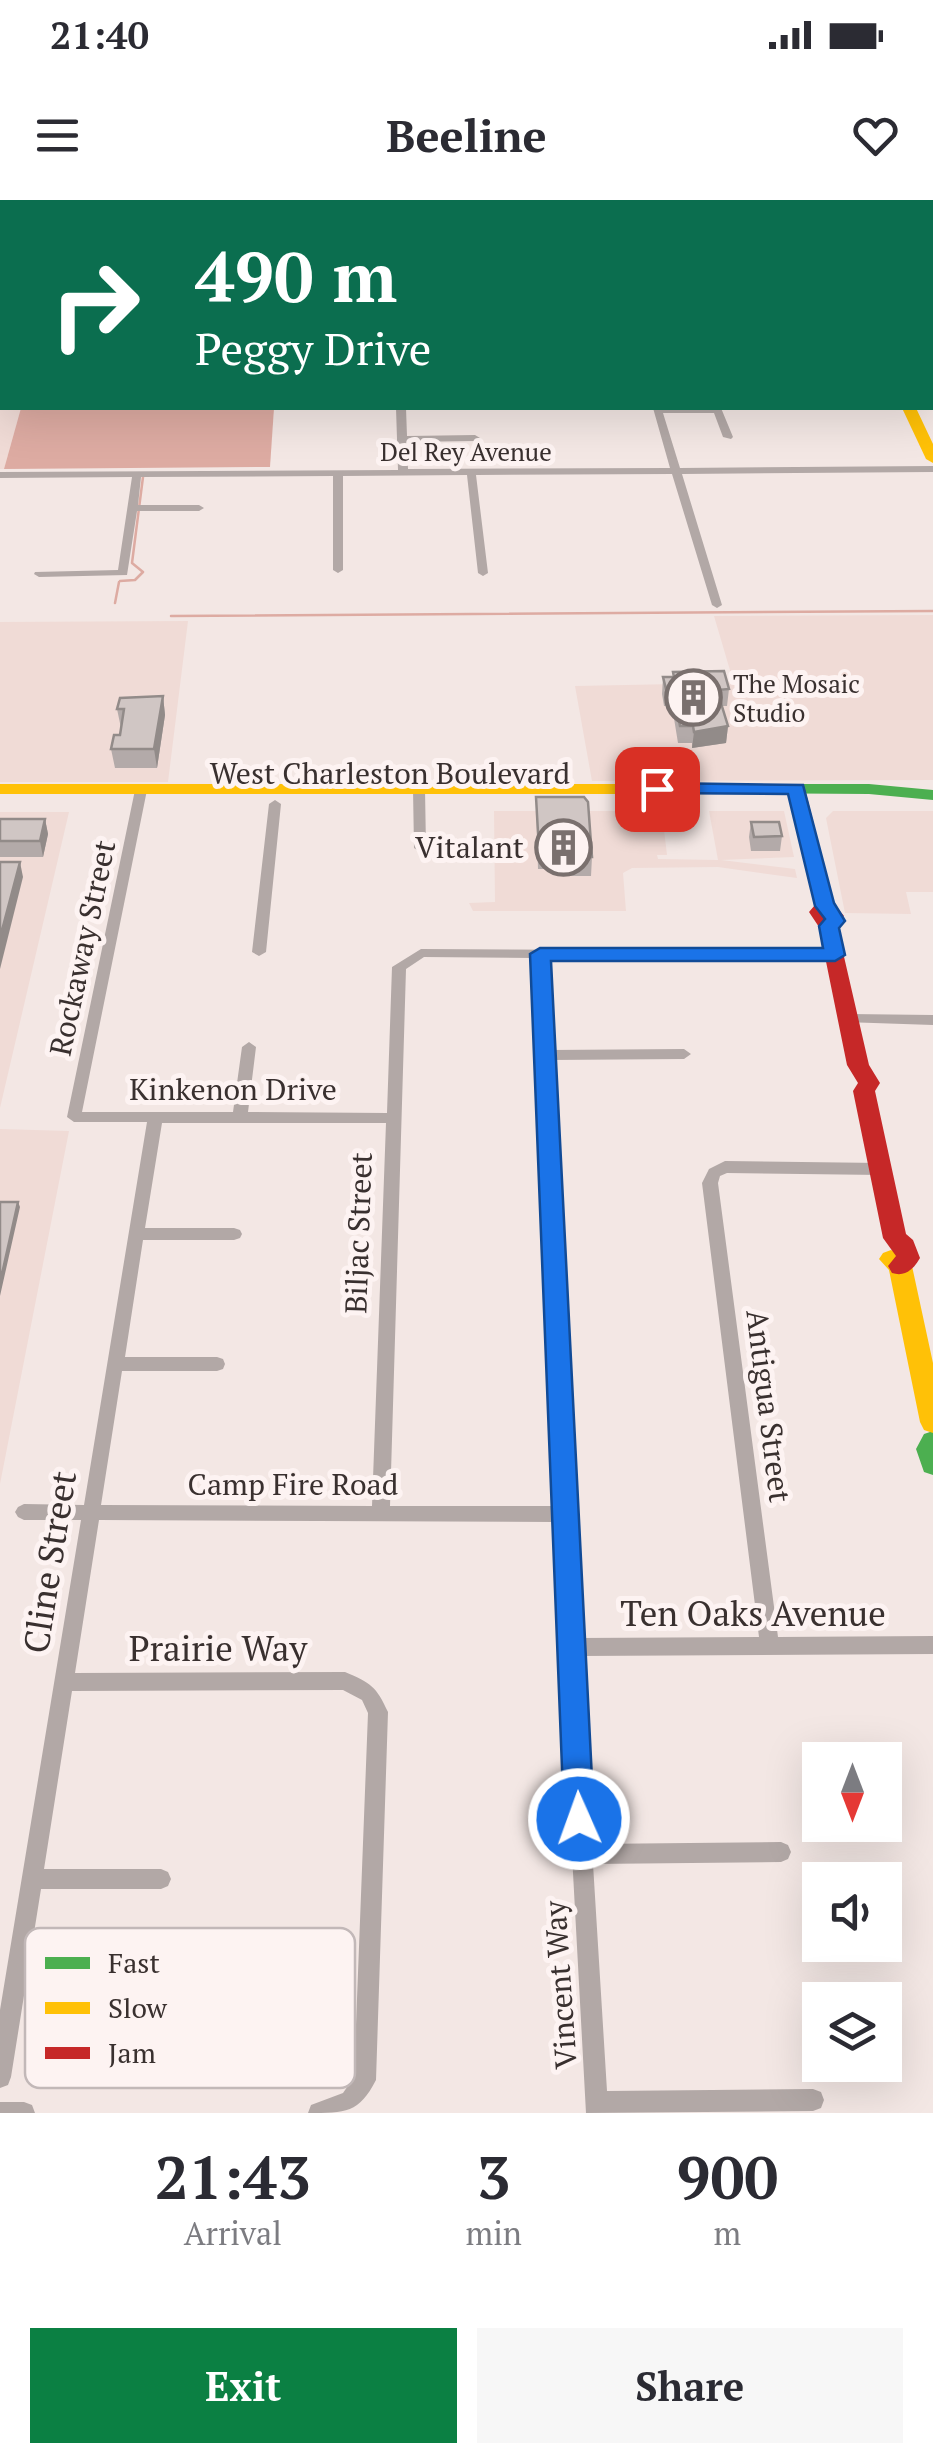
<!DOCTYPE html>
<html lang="en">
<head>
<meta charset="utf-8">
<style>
  :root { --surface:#fff; --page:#f7f7f7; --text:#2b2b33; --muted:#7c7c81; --accent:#0b8043 }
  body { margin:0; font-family:"PT Serif",serif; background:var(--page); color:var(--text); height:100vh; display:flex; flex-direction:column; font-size:38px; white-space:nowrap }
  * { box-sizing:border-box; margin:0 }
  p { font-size:32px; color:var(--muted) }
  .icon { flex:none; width:55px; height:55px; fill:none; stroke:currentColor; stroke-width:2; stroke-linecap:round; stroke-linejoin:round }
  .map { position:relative; height:1913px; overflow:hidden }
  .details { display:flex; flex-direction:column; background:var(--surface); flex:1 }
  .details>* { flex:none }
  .top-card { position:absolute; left:0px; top:0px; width:935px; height:210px; box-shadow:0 10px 40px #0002; background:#0b6e4f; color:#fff; overflow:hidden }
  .needle { width:65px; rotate:180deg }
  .tools { position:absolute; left:802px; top:1542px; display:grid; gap:20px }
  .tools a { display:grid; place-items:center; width:100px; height:100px; border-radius:0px; background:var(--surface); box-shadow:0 10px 40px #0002; font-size:50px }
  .pin { position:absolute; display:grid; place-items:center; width:85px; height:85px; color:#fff; margin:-42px; border-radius:20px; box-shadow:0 5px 15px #0006 }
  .me { position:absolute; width:110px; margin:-55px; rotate:358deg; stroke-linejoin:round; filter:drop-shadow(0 0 8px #0008) }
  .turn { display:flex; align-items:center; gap:35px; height:210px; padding:0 30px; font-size:45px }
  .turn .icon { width:130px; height:130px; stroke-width:2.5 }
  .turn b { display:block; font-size:70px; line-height:85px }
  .eta { display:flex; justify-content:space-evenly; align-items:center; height:170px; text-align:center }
  .eta b { font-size:60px; font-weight:700; line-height:70px }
  .cta { display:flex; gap:20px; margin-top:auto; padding:20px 30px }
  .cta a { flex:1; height:115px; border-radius:0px; background:var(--accent); color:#fff; font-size:40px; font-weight:700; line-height:115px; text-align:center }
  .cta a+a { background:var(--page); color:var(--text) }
  .status { display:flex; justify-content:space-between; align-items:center; height:70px; padding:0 50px; background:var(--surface); direction:ltr }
  .status svg { height:28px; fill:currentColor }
  header { display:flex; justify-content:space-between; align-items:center; height:130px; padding:0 30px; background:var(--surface); font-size:45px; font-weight:700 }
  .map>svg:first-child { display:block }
</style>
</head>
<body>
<div class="status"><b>21:40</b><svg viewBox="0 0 49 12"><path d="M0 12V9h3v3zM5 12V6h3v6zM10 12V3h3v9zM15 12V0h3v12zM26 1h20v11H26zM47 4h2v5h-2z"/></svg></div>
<header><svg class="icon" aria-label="menu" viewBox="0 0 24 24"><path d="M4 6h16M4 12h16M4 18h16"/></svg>Beeline<svg class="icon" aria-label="heart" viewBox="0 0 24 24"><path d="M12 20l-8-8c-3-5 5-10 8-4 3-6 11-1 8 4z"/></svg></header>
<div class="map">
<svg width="933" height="1913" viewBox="0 0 933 1913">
  <rect width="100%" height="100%" fill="#f3e7e4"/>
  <!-- built -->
  <path fill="#f0dbd6" d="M 0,70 L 2,208 L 21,208 L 4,269 L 0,269 Z
    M 933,415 L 933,580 L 592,581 L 575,486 L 728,483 L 732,477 L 714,416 Z
    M 188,421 L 168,582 L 0,582 L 0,422 Z
    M 494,611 L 652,611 L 653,621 L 663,621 L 667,655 L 657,655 L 658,659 L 718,660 L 709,611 L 784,611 L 794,657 L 721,660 L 795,669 L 797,678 L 718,667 L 632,668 L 623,673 L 626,711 L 473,711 L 469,703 L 495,702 Z
    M 833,611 L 933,611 L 933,692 L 906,692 L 911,714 L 845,713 L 826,618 Z
    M 0,612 L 69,612 L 0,908 Z
    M 0,929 L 69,931 L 0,1284 Z"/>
  <!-- water -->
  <path fill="#ddaba2" d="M 21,208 L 274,208 L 270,267 L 4,269 Z"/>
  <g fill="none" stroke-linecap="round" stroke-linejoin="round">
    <!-- stream -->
    <path stroke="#ddaba2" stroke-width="2.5" d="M 120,381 L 135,380 L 143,372 L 132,363 L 143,277
      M 115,403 L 119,382
      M 171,416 L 933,411"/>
    <!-- street -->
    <path fill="#b2a8a6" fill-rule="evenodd" d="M 121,0 L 129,0 L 127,2 L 121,2 Z
      M 178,0 L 186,0 L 184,2 L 178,2 Z
      M 544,0 L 544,2 L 537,2 L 538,0 Z
      M 591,0 L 599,0 L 600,2 L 593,2 Z
      M 741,0 L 749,0 L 750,2 L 743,2 Z
      M 857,0 L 865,0 L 866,2 L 859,2 Z
      M 932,122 L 933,122 L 933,128 L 932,127 Z
      M 396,208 L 406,208 L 407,236 L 475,235 L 480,238 L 475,241 L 407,242 L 408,269 L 670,268 L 653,208 L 721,208 L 733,237 L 731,239 L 723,237 L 714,213 L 663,213 L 680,268 L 933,266 L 933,272 L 682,274 L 722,405 L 717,408 L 712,405 L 672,274 L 476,275 L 488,373 L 483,376 L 478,373 L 467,275 L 343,276 L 343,370 L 338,373 L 333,370 L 333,276 L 141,277 L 138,305 L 199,305 L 204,308 L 199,311 L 137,311 L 127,375 L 39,377 L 34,374 L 35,372 L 118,370 L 132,277 L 0,278 L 0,272 L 398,270 Z
      M 419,585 L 425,589 L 426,648 L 420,652 L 414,648 L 413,589 Z
      M 141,586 L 147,590 L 82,912 L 233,912 L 242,847 L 249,842 L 256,847 L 248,912 L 387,913 L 392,767 L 421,749 L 835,751 L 842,755 L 835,759 L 547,758 L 551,850 L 684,849 L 691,854 L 684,859 L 551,860 L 579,1438 L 759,1437 L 702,983 L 709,969 L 725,961 L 881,963 L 889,969 L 881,975 L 727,973 L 720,976 L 718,983 L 778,1437 L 933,1436 L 933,1454 L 580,1456 L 591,1644 L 781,1642 L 788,1645 L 791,1652 L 788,1659 L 781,1662 L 593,1664 L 607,1891 L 813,1889 L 821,1892 L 824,1900 L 821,1908 L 813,1911 L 586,1913 L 554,1322 L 99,1320 L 75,1473 L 345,1472 C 371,1483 376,1486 388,1512 L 376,1880 C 359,1913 346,1913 308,1913 L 311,1905 L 343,1893 L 354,1877 L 368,1513 L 362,1500 L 343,1490 L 72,1491 L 44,1669 L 161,1669 L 168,1672 L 171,1679 L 168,1686 L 161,1689 L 41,1689 L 11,1877 L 8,1885 L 0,1888 L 0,1810 L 81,1320 L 24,1320 L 18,1317 L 15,1312 L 18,1307 L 24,1304 L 84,1305 L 147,922 L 74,922 L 67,917 L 135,590 ZM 424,757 L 533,758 L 553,1306 L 390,1306 L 406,769 ZM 162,923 L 386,923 L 372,1306 L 101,1305 L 122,1171 L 217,1171 L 223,1169 L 225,1164 L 223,1159 L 217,1157 L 125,1157 L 143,1040 L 234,1040 L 240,1038 L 242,1034 L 240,1030 L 234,1028 L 145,1028 Z
      M 275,600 L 281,604 L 266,752 L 259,756 L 252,752 L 269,604 Z
      M 849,814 L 933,815 L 933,825 L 844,822 L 842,819 Z
      M 0,1902 L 24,1902 L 32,1905 L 35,1913 L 0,1913 Z"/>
    <!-- fast -->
    <path fill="#4caf50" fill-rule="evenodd" d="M 747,584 L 869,584 L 933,590 L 933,600 L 869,594 L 741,593 L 738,589 Z
      M 933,1231 L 933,1275 L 924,1272 L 916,1249 L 924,1234 Z"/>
    <!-- slow -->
    <path fill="#ffc107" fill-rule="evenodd" d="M 798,0 L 810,0 L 811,2 L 800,2 Z
      M 932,54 L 933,54 L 933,62 L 932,62 Z
      M 902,208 L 916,208 L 933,244 L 933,263 L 926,259 Z
      M 0,584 L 747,584 L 756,589 L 747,594 L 0,594 Z
      M 891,1050 L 908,1059 L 912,1066 L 933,1163 L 933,1233 L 924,1230 L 920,1222 L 889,1070 L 879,1059 L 883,1053 Z"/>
    <!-- jam -->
    <path fill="#c62828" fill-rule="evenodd" d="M 0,61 L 2,62 L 2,68 L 0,69 Z
      M 796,584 L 805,589 L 834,704 L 844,716 L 836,722 L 869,865 L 880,883 L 875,891 L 906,1034 L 913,1040 L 920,1058 C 913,1070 905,1077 892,1073 L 888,1066 L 896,1056 L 883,1038 L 853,891 L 858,883 L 847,865 L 819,727 L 809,712 L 815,705 L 787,589 Z"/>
  </g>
  <!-- wall -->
  <path fill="#b3aaa9" d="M 673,472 L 729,489 L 727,506 L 722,506 L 728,526 L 726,543 L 692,548 L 692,543 L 678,543 L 672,506 L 664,506 L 662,494 L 663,477 L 673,477 Z
    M 163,496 L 165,515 L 157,568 L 115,568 L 111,549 L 120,535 L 121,528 L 117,509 Z
    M 536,597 L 592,657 L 591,676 L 568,676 L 567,669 L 538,669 Z
    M 0,619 L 45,619 L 48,634 L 43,657 L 0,657 Z
    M 751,622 L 782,636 L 780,651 L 751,651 L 749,637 Z"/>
  <!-- shaded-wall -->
  <path fill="#928b89" d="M 163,496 L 165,515 L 157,568 L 154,549 Z
    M 728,526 L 726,543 L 692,548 L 694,532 Z
    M 45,619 L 48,634 L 43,657 L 40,641 Z
    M 20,662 L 23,677 L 0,769 L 0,738 Z
    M 18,1002 L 20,1007 L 0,1096 L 0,1083 Z"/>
  <!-- building -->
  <path fill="#d0c6c4" stroke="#928b89" stroke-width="2.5" d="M 724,471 L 729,489 L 717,490 L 728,526 L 694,532 L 693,526 L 680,526 L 673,489 L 666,489 L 663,477 L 674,477 L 673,472 Z
    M 163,496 L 154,549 L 111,549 L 114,535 L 120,535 L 124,509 L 117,509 L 120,498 Z
    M 536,597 L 584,597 L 588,602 L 592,657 L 569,657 L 568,650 L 539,650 Z
    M 0,619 L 45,619 L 40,641 L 0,641 Z
    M 751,622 L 779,622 L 782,636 L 754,637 Z
    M 0,662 L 20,662 L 0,738 Z
    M 0,1002 L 18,1002 L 0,1083 Z"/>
  <!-- route -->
  <path fill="#1a73e8" stroke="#114b97" stroke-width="2.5" d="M 657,583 L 803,585 L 834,703 L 845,721 L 839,728 L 845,755 L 835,761 L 551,761 L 594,1619 L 590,1630 L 579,1634 L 568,1630 L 564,1619 L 530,754 L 540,748 L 823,748 L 819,726 L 825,719 L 815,706 L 788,594 L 650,593 L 650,585 Z"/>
  <!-- icons -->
  <defs>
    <symbol id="building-ring" viewBox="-11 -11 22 22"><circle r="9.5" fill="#fdf3f2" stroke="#7a706e" stroke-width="1.5"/><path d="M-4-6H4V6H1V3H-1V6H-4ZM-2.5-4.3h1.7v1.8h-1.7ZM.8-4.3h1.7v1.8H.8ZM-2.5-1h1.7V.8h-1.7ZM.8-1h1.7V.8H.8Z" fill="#7a706e"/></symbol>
  </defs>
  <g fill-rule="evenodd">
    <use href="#building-ring" x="662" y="466" width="63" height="63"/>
    <use href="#building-ring" x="532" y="616" width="63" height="63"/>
  </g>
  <g text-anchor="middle" stroke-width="10" stroke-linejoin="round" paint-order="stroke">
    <!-- far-street labels -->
    <g font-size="25" fill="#39302f" stroke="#fdf3f2">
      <text x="466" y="261">Del Rey Avenue</text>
    </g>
    <!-- far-poi labels -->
    <g font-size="25" fill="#39302f" stroke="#fdf3f2" text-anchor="start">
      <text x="733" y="493">The Mosaic<tspan x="733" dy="29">Studio</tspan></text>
    </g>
    <!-- street labels -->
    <g font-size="30" fill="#39302f" stroke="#fdf3f2">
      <text x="390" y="584">West Charleston Boulevard</text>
      <text transform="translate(83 748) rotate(-78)" y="10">Rockaway Street</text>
      <text x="233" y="900">Kinkenon Drive</text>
      <text transform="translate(359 1033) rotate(-88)" y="10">Biljac Street</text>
      <text transform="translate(768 1206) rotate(83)" y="10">Antigua Street</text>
      <text x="293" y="1295">Camp Fire Road</text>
      <text transform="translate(561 1785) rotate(-94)" y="10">Vincent Way</text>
    </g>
    <!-- poi labels -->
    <g font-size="30" fill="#39302f" stroke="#fdf3f2" text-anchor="end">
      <text x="524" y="658">Vitalant</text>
    </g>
    <!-- near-street labels -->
    <g font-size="35" fill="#39302f" stroke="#fdf3f2">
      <text transform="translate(50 1362) rotate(-81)" y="12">Cline Street</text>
      <text x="753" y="1426">Ten Oaks Avenue</text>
      <text x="218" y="1461">Prairie Way</text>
    </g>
  </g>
  <!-- legend -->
  <rect x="25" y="1728" width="330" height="160" rx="15" fill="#fdf3f2" stroke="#c2b8b8" stroke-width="2.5"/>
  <rect x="45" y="1757" width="45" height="12" fill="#4caf50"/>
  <rect x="45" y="1802" width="45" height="12" fill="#ffc107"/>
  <rect x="45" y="1847" width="45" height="12" fill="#c62828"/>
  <g font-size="28" fill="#39302f">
    <text x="108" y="1773">Fast</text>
    <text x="108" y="1818">Slow</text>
    <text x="108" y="1863">Jam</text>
  </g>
</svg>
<div class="tools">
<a><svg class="needle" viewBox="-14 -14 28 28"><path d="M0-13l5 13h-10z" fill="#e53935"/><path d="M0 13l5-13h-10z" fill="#7c7c81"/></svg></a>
<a><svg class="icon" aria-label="sound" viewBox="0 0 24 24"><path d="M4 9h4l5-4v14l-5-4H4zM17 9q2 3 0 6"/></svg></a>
<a><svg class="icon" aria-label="layers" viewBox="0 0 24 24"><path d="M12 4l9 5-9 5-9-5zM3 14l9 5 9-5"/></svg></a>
</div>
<div class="pin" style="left:657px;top:589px;background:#d93025"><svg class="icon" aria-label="arrive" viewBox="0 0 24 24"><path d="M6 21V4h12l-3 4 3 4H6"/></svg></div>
<svg class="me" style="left:579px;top:1619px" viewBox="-20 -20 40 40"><circle r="17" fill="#1a73e8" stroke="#fff" stroke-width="3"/><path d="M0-11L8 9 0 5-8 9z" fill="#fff"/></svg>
<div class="top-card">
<div class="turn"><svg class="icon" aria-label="right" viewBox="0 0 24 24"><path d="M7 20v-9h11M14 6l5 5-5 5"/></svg><div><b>490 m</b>Peggy Drive</div></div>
</div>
</div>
<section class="details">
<div class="eta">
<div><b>21:43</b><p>Arrival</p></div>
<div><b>3</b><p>min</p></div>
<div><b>900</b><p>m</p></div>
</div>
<div class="cta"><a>Exit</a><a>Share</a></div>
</section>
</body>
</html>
